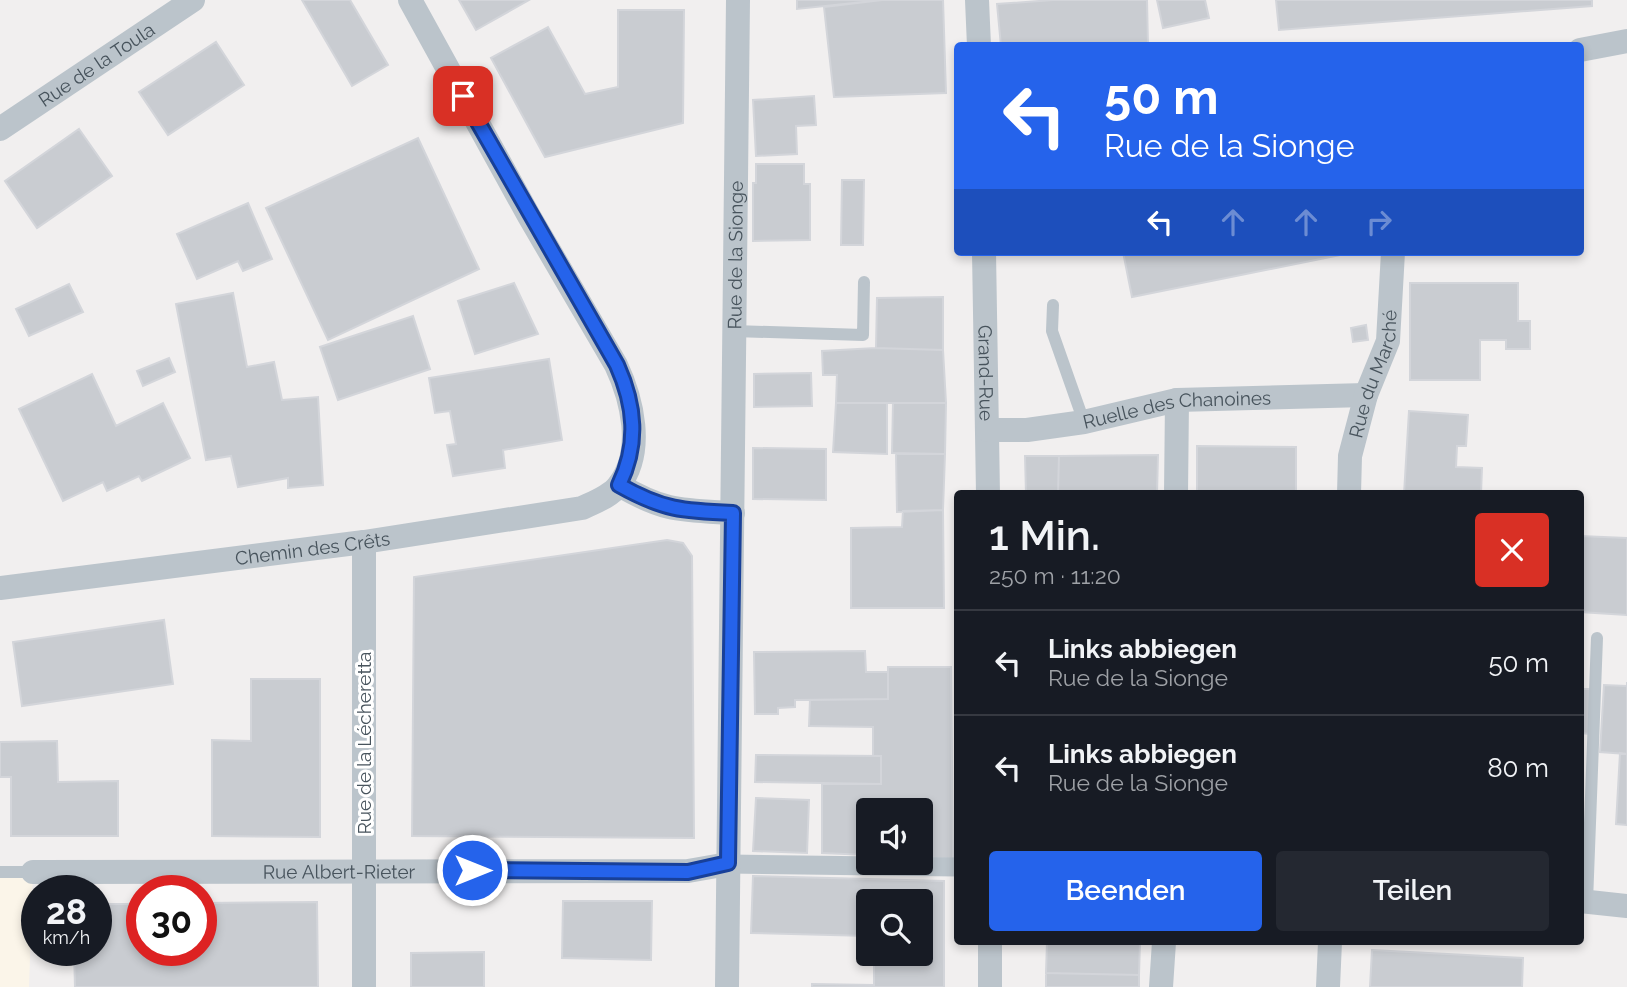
<!DOCTYPE html>
<html lang="de">
<head>
<meta charset="utf-8">
<style>
  :root { --surface:#171b24; --page:#242831; --text:#f1f3f6; --muted:#9ea1a6; --line:#363941; --accent:#2563eb }
  body { margin:0; font-family:Raleway,sans-serif; background:var(--page); color:var(--text); height:100vh; display:flex; flex-direction:column; font-size:26px; white-space:nowrap }
  * { box-sizing:border-box; margin:0 }
  p { font-size:23px; color:var(--muted) }
  .icon { flex:none; width:38px; height:38px; fill:none; stroke:currentColor; stroke-width:2; stroke-linecap:round; stroke-linejoin:round }
  .map { position:relative; flex:1; overflow:hidden }
  .sheet { position:absolute; left:954px; top:490px; width:630px; height:455px; display:flex; flex-direction:column; background:var(--surface); border-radius:7px; box-shadow:0 4px 10px #0003 }
  .sheet>* { flex:none }
  .hud { position:absolute; left:954px; top:42px; width:630px; height:214px; border-radius:7px; box-shadow:0 4px 10px #0003; background:#2563eb; color:#fff; overflow:hidden }
  .controls { position:absolute; left:856px; top:798px; display:grid; gap:14px }
  .controls a { display:grid; place-items:center; width:77px; height:77px; border-radius:7px; background:var(--surface); box-shadow:0 4px 10px #0003; font-size:35px }
  .speed { position:absolute; left:21px; top:875px; display:flex; gap:14px; font-size:35px; font-weight:700; text-align:center }
  .speed>* { display:grid; place-content:center; width:91px; height:91px; border-radius:50%; background:var(--surface); box-shadow:0 4px 10px #0003; line-height:1 }
  .speed small { font-size:18px; font-weight:400 }
  .speed .limit { border:10px solid #d22; background:#fff; color:#111 }
  .pin { position:absolute; display:grid; place-items:center; width:60px; height:60px; color:#fff; margin:-30px; border-radius:14px; box-shadow:0 4px 10px #0006 }
  .me { position:absolute; width:77px; margin:-38px; rotate:90deg; stroke-linejoin:round; filter:drop-shadow(0 0 5px #0008) }
  .turn { display:flex; align-items:center; gap:24px; height:147px; padding:0 35px; font-size:32px }
  .turn .icon { width:91px; height:91px; stroke-width:2.5 }
  .turn b { display:block; font-size:49px; line-height:60px }
  .lanes { display:flex; align-items:center; height:66px; padding:0 35px; background:#0003; justify-content:center; gap:35px; direction:ltr }
  .lanes .off { opacity:.35 }
  .round { display:grid; place-items:center; flex:none; width:74px; height:74px; border-radius:7px; background:var(--page) }
  .summary { display:flex; align-items:center; justify-content:space-between; height:119px; padding:0 35px }
  h1 { font-size:42px; font-weight:600; line-height:52px }
  .action { display:flex; gap:14px; margin-top:auto; padding:14px 35px }
  .action a { flex:1; height:80px; border-radius:7px; background:var(--accent); color:#fff; font-size:28px; font-weight:600; line-height:80px; text-align:center }
  .action a+a { background:var(--page); color:var(--text) }
  ul { padding:0; list-style:none }
  li { display:flex; align-items:center; gap:21px; height:105px; padding:0 35px; border-top:2px solid var(--line) }
  li div { flex:1 }
  li b { display:block; font-size:26px }
  li em { font-style:normal }
  .map>svg:first-child { display:block }
</style>
</head>
<body>
<div class="map">
<svg width="1627" height="987" viewBox="0 0 1627 987">
  <rect width="100%" height="100%" fill="#f1efef"/>
  <!-- commercial -->
  <path fill="#fbf5e9" d="M 0,868 L 33,872 L 29,987 L 0,987 Z"/>
  <!-- building -->
  <path fill="#c9ccd1" stroke="#d3d5da" stroke-width="2" d="M 302,0 L 350,0 L 388,65 L 352,86 Z
    M 459,0 L 529,0 L 476,30 Z
    M 797,0 L 882,0 L 797,9 Z
    M 882,0 L 943,0 L 946,93 L 834,97 L 824,7 Z
    M 1053,0 L 1147,0 L 1148,46 L 1001,46 L 997,4 Z
    M 1157,0 L 1205,0 L 1209,18 L 1163,28 Z
    M 1276,0 L 1592,0 L 1592,6 L 1279,30 Z
    M 618,10 L 684,10 L 683,123 L 545,157 L 491,58 L 548,27 L 585,94 L 618,87 Z
    M 216,42 L 244,85 L 168,135 L 139,92 Z
    M 814,96 L 816,125 L 796,126 L 797,154 L 756,156 L 753,100 Z
    M 79,129 L 112,176 L 37,228 L 5,181 Z
    M 418,138 L 479,269 L 328,340 L 266,208 Z
    M 756,164 L 804,164 L 804,184 L 810,184 L 810,240 L 753,241 L 753,183 L 756,183 Z
    M 842,180 L 864,180 L 863,245 L 841,245 Z
    M 248,203 L 272,259 L 243,271 L 238,261 L 197,279 L 177,234 Z
    M 1123,252 L 1355,252 L 1132,297 Z
    M 514,283 L 538,334 L 475,354 L 458,301 Z
    M 1410,283 L 1518,283 L 1518,321 L 1530,321 L 1530,349 L 1506,349 L 1506,340 L 1480,340 L 1480,380 L 1410,380 Z
    M 69,284 L 83,312 L 29,336 L 16,309 Z
    M 233,293 L 247,367 L 274,362 L 282,400 L 318,397 L 323,485 L 288,488 L 288,478 L 238,487 L 231,456 L 206,460 L 176,304 Z
    M 943,297 L 943,350 L 876,348 L 877,298 Z
    M 413,316 L 430,369 L 338,400 L 320,347 Z
    M 1366,325 L 1368,340 L 1353,342 L 1351,328 Z
    M 876,348 L 943,350 L 946,403 L 836,403 L 837,375 L 823,375 L 822,351 Z
    M 169,358 L 175,372 L 143,386 L 137,371 Z
    M 549,359 L 562,440 L 503,450 L 505,468 L 453,476 L 447,445 L 456,444 L 450,411 L 435,413 L 429,378 Z
    M 811,373 L 812,406 L 754,407 L 754,374 Z
    M 92,374 L 116,426 L 163,403 L 190,458 L 142,481 L 139,476 L 107,491 L 103,482 L 63,501 L 19,409 Z
    M 836,403 L 887,403 L 887,454 L 833,452 Z
    M 893,403 L 946,403 L 945,454 L 892,453 Z
    M 1409,411 L 1468,415 L 1466,446 L 1457,446 L 1456,467 L 1482,468 L 1481,494 L 1404,494 Z
    M 1197,446 L 1296,447 L 1296,494 L 1197,494 Z
    M 753,448 L 826,449 L 826,500 L 753,499 Z
    M 896,454 L 945,454 L 943,510 L 897,512 Z
    M 1158,455 L 1157,494 L 1058,494 L 1059,456 Z
    M 1025,456 L 1059,456 L 1058,494 L 1026,494 Z
    M 943,510 L 944,608 L 851,608 L 851,528 L 902,527 L 903,511 Z
    M 1580,536 L 1627,538 L 1627,615 L 1580,612 Z
    M 667,540 L 683,543 L 692,556 L 694,838 L 412,836 L 414,577 Z
    M 164,620 L 173,684 L 22,706 L 13,642 Z
    M 865,651 L 866,672 L 888,672 L 888,699 L 795,700 L 795,707 L 778,708 L 778,714 L 755,714 L 754,652 Z
    M 888,667 L 951,667 L 953,859 L 920,857 L 920,810 L 868,810 L 868,855 L 822,853 L 822,783 L 881,784 L 881,756 L 873,756 L 873,727 L 809,726 L 810,700 L 888,699 Z
    M 251,679 L 320,679 L 320,837 L 212,836 L 212,740 L 251,741 Z
    M 1627,682 L 1627,754 L 1600,752 L 1604,685 L 1627,686 Z
    M 1580,689 L 1591,689 L 1590,734 L 1580,733 Z
    M 57,741 L 58,782 L 118,781 L 118,836 L 11,836 L 11,777 L 0,777 L 0,742 Z
    M 1620,753 L 1627,754 L 1627,825 L 1616,824 Z
    M 756,755 L 881,756 L 881,784 L 755,782 Z
    M 756,798 L 809,800 L 807,853 L 753,851 Z
    M 753,876 L 944,881 L 944,987 L 812,987 L 812,984 L 874,985 L 874,954 L 920,954 L 920,901 L 868,901 L 868,936 L 751,933 Z
    M 563,901 L 652,901 L 651,960 L 562,958 Z
    M 317,902 L 318,987 L 75,987 L 74,950 L 96,950 L 96,904 L 142,904 L 142,950 L 201,950 L 201,903 Z
    M 1047,942 L 1140,942 L 1139,975 L 1046,973 Z
    M 1372,950 L 1523,958 L 1522,987 L 1370,987 Z
    M 484,952 L 484,987 L 411,987 L 411,953 Z
    M 1046,973 L 1139,975 L 1139,987 L 1046,987 Z"/>
  <g fill="none" stroke-linecap="round" stroke-linejoin="round">
    <!-- service -->
    <path stroke="#bbc4cb" stroke-width="12" d="M 1053,305 L 1052,331 L 1084,422
      M 734,331 L 863,335 L 864,282
      M 0,872 L 33,872
      M 1587,902 L 1597,638"/>
    <!-- pedestrian -->
    <path stroke="#bbc4cb" stroke-width="19" d="M 728,864 L 957,867"/>
    <!-- minor -->
    <g stroke="#bbc4cb" stroke-width="24">
      <path d="M 977,0 L 979,46"/>
      <path d="M 1580,50 L 1627,41"/>
      <path id="s1" d="M 0,129 L 193,0"/>
      <path id="s2" d="M 984,252 L 988,494"/>
      <path id="s3" d="M 988,430 L 1027,430 L 1084,422 L 1177,400 L 1366,395"/>
      <path d="M 619,485 C 665,512 681,510 733,513"/>
      <path d="M 1176,494 L 1177,400"/>
      <path id="s4" d="M 1349,494 L 1350,456 L 1366,395 L 1388,341 L 1393,252"/>
      <path id="s5" d="M 0,588 L 364,542 L 582,508 C 595,502 611,496 619,485 C 645,451 632,399 616,365 L 529,216 L 410,0"/>
      <path id="s6" d="M 33,872 L 688,871 L 728,864"/>
      <path d="M 1580,901 L 1627,906"/>
      <path d="M 364,987 L 364,542"/>
      <path id="s7" d="M 727,987 L 738,0"/>
      <path d="M 990,987 L 990,942"/>
      <path d="M 1161,987 L 1164,942"/>
      <path d="M 1328,987 L 1330,942"/>
    </g>
  </g>
  <g fill="none" stroke-linecap="round" stroke-linejoin="round">
    <defs>
      <path id="route" d="M 463,96 L 617,365 C 635,405 639,444 619,485 C 663,510 683,511 733,513 L 728,863 L 688,872 L 472,870"/>
    </defs>
    <!-- route casing -->
    <use href="#route" stroke="#184099" stroke-width="18"/>
    <!-- route -->
    <use href="#route" stroke="#2563eb" stroke-width="12"/>
  </g>
  <g text-anchor="middle" stroke-width="6" stroke-linejoin="round" paint-order="stroke">
    <!-- street labels -->
    <g font-size="19" fill="#47535c" stroke="#fff">
      <text dy="7" stroke="none"><textPath href="#s1" startOffset="116">Rue de la Toula</textPath></text>
      <text dy="7" stroke="none"><textPath href="#s7" startOffset="732">Rue de la Sionge</textPath></text>
      <text dy="7" stroke="none"><textPath href="#s2" startOffset="121">Grand-Rue</textPath></text>
      <text dy="7" stroke="none"><textPath href="#s4" startOffset="124">Rue du Marché</textPath></text>
      <text dy="7" stroke="none"><textPath href="#s3" startOffset="191">Ruelle des Chanoines</textPath></text>
      <text dy="7" stroke="none"><textPath href="#s5" startOffset="315">Chemin des Crêts</textPath></text>
      <text transform="translate(364 743) rotate(-90)" y="7">Rue de la Lécheretta</text>
      <text dy="7" stroke="none"><textPath href="#s6" startOffset="306">Rue Albert-Rieter</textPath></text>
    </g>
  </g>
</svg>
<div class="controls">
<a><svg class="icon" aria-label="sound" viewBox="0 0 24 24"><path d="M4 9h4l5-4v14l-5-4H4zM17 9q2 3 0 6"/></svg></a>
<a><svg class="icon" aria-label="search" viewBox="0 0 24 24"><circle cx="10" cy="10" r="6"/><path d="M15 15l6 6"/></svg></a>
</div>
<div class="speed"><div>28<small>km/h</small></div><div class="limit">30</div></div>
<div class="pin" style="left:463px;top:96px;background:#d93025"><svg class="icon" aria-label="arrive" viewBox="0 0 24 24"><path d="M6 21V4h12l-3 4 3 4H6"/></svg></div>
<svg class="me" style="left:472px;top:870px" viewBox="-20 -20 40 40"><circle r="17" fill="#2563eb" stroke="#fff" stroke-width="3"/><path d="M0-11L8 9 0 5-8 9z" fill="#fff"/></svg>
<div class="hud">
<div class="turn"><svg class="icon" aria-label="left" viewBox="0 0 24 24"><path d="M17 20v-9H6M10 6l-5 5 5 5"/></svg><div><b>50 m</b>Rue de la Sionge</div></div>
<div class="lanes"><svg class="icon" aria-label="left" viewBox="0 0 24 24"><path d="M17 20v-9H6M10 6l-5 5 5 5"/></svg><svg class="icon off" aria-label="ahead" viewBox="0 0 24 24"><path d="M12 20V5M6 11l6-6 6 6"/></svg><svg class="icon off" aria-label="ahead" viewBox="0 0 24 24"><path d="M12 20V5M6 11l6-6 6 6"/></svg><svg class="icon off" aria-label="right" viewBox="0 0 24 24"><path d="M7 20v-9h11M14 6l5 5-5 5"/></svg></div>
</div>
<section class="sheet">
<div class="summary"><div><h1>1 Min.</h1><p>250 m · 11:20</p></div><a class="round" style="background:#d93025;color:#fff"><svg class="icon" aria-label="close" viewBox="0 0 24 24"><path d="M6 6l12 12M18 6L6 18"/></svg></a></div>
<ul>
<li><svg class="icon" aria-label="left" viewBox="0 0 24 24"><path d="M17 20v-9H6M10 6l-5 5 5 5"/></svg><div><b>Links abbiegen</b><p>Rue de la Sionge</p></div><em>50 m</em></li>
<li><svg class="icon" aria-label="left" viewBox="0 0 24 24"><path d="M17 20v-9H6M10 6l-5 5 5 5"/></svg><div><b>Links abbiegen</b><p>Rue de la Sionge</p></div><em>80 m</em></li>
</ul>
<div class="action"><a>Beenden</a><a>Teilen</a></div>
</section>
</div>
</body>
</html>
